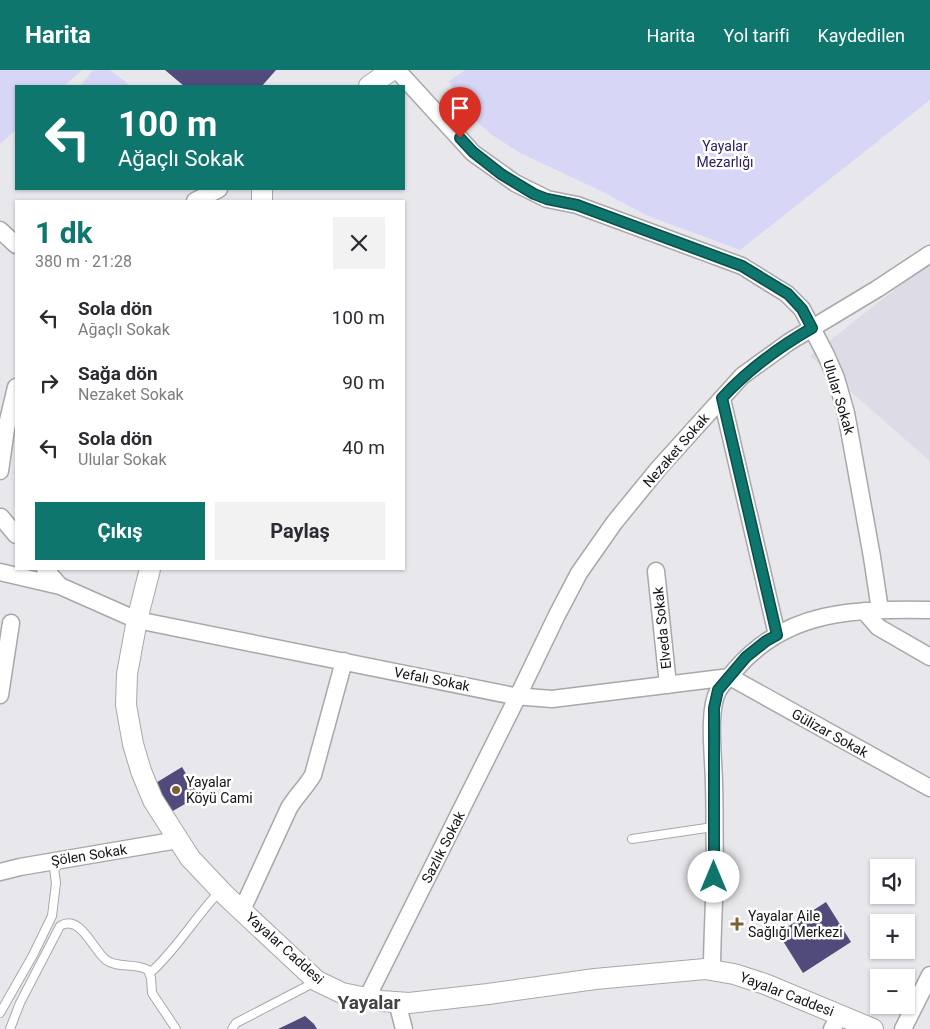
<!DOCTYPE html>
<html lang="tr">
<head>
<meta charset="utf-8">
<style>
  :root { --surface:#fff; --page:#f2f2f3; --text:#2b2b33; --muted:#7c7c81; --accent:#0f766e }
  body { margin:0; font-family:Roboto,sans-serif; background:var(--page); color:var(--text); height:100vh; display:flex; flex-direction:column; font-size:19px; white-space:nowrap }
  * { box-sizing:border-box; margin:0 }
  p { font-size:16px; color:var(--muted) }
  .icon { flex:none; width:28px; height:28px; fill:none; stroke:currentColor; stroke-width:2; stroke-linecap:round; stroke-linejoin:round }
  .map { position:relative; flex:1; overflow:hidden }
  .drawer { position:absolute; left:15px; top:130px; width:390px; height:370px; display:flex; flex-direction:column; background:var(--surface); border-radius:0px; box-shadow:0 1px 4px #0004 }
  .drawer>* { flex:none }
  .banner { position:absolute; left:15px; top:15px; width:390px; height:105px; border-radius:0px; box-shadow:0 1px 4px #0004; background:#0f766e; color:#fff; overflow:hidden }
  .controls { position:absolute; left:870px; top:789px; display:grid; gap:10px }
  .controls a { display:grid; place-items:center; width:45px; height:45px; border-radius:0px; background:var(--surface); box-shadow:0 1px 4px #0004; font-size:25px }
  .pin { position:absolute; display:grid; place-items:center; width:42px; height:42px; color:#fff; margin:-51px -21px; border-radius:50% 50% 50% 0; rotate:-45deg; box-shadow:0 0 5px #0007 }
  .pin .icon { rotate:45deg }
  .me { position:absolute; width:55px; margin:-28px; rotate:0deg; stroke-linejoin:round; filter:drop-shadow(0 0 4px #0008) }
  .turn { display:flex; align-items:center; gap:18px; height:105px; padding:0 20px; font-size:22px }
  .turn .icon { width:65px; height:65px; stroke-width:2.5 }
  .turn b { display:block; font-size:35px; line-height:42px }
  .round { display:grid; place-items:center; flex:none; width:52px; height:52px; border-radius:0px; background:var(--page) }
  .overview { display:flex; align-items:center; justify-content:space-between; height:85px; padding:0 20px }
  h1 { font-size:30px; font-weight:700; line-height:38px; color:var(--accent) }
  .button { display:flex; gap:10px; margin-top:auto; padding:10px 20px }
  .button a { flex:1; height:58px; border-radius:0px; background:var(--accent); color:#fff; font-size:20px; font-weight:700; line-height:58px; text-align:center }
  .button a+a { background:var(--page); color:var(--text) }
  ul { padding:0; list-style:none }
  li { display:flex; align-items:center; gap:15px; height:65px; padding:0 20px }
  li div { flex:1 }
  li b { display:block; font-size:19px }
  li em { font-style:normal }
  header { display:flex; align-items:center; gap:30px; box-sizing:border-box; height:70px; padding:0 25px; background:var(--accent); color:#fff }
  header strong { font-size:24px }
  nav { display:flex; gap:28px; margin-inline-start:auto; font-size:18px }
  .map>svg:first-child { display:block }
</style>
</head>
<body>
<header>
<strong>Harita</strong>
<nav><a>Harita</a><a>Yol tarifi</a><a>Kaydedilen</a></nav>
</header>
<div class="map">
<svg width="930" height="959" viewBox="0 0 930 959">
  <rect width="100%" height="100%" fill="#e8e8ec"/>
  <!-- built -->
  <path fill="#dcdbe6" d="M 930,192 L 930,391 L 810,286 Z"/>
  <!-- green -->
  <path fill="#d8d6f6" d="M 0,0 L 82,0 L 64,16 L 16,16 L 16,60 L 0,74 Z
    M 93,0 L 110,0 L 131,16 L 80,16 Z
    M 465,0 L 930,0 L 930,30 L 740,180 L 648,146 L 599,120 L 520,83 L 492,65 L 471,47 L 459,29 L 449,11 Z"/>
  <!-- building -->
  <path fill="#514b7c" d="M 165,0 L 276,0 L 262,16 L 184,16 Z
    M 182,697 L 199,726 L 171,742 L 154,714 Z
    M 826,832 L 851,872 L 803,903 L 778,863 Z
    M 305,946 L 314,954 L 317,959 L 278,959 Z"/>
  <g fill="none" stroke-linecap="round" stroke-linejoin="round">
    <defs>
      <path id="service" d="M 632,769 L 713,757
        M 150,903 C 177,879 195,847 220,821
        M 0,943 L 33,885 L 52,846 L 56,813 L 53,791
        M 10,959 L 20,933 L 60,856 C 80,843 93,880 106,890 C 118,899 135,892 148,900 L 151,908 L 152,923 L 176,959
        M 232,959 L 236,953 L 315,912"/>
      <path id="minor" d="M 397,0 L 473,83 L 515,113 L 547,129 L 577,135 L 742,196 L 787,224 L 802,239 L 826,285 L 836,308 L 846,343 L 872,487 L 880,540
        M 195,131 L 219,119
        M 0,160 L 16,175
        M 722,329 L 777,565
        M 0,401 L 6,359 L 16,317
        M 1,447 L 16,465
        M 45,499 L 60,516
        M 656,501 L 668,615
        M 0,502 L 60,516 L 137,550 L 514,626 L 552,629 L 730,607 L 930,718
        M 864,541 L 878,557 L 930,587
        M 0,625 L 11,553
        M 0,802 L 20,797 L 178,770
        M 242,840 L 289,738 C 296,726 306,717 313,705 L 344,591
        M 712,901 C 712,863 715,825 715,787 C 714,763 715,739 714,715 C 714,691 707,641 718,621 C 722,613 730,607 735,600 C 787,539 856,539 930,540
        M 367,928 L 518,626 L 557,545 L 579,503 L 614,453 L 658,399 L 742,306 L 789,272 L 877,219 L 930,184
        M 397,932 L 404,959
        M 832,959 L 840,945
        M 903,959 L 930,905"/>
      <path id="tertiary" d="M 369,16 L 392,0
        M 262,119 L 262,131
        M 150,499 L 137,550 L 127,604 L 126,635 L 133,674 L 141,701 L 153,730 L 190,788 L 225,825 L 317,911 L 342,923 L 381,931 L 409,933 L 488,924 L 595,909 L 705,899 L 734,904 L 765,914 L 873,959"/>
    </defs>
    <!-- service casing -->
    <use href="#service" stroke="#a8a8ab" stroke-width="10"/>
    <!-- minor casing -->
    <use href="#minor" stroke="#a8a8ab" stroke-width="19"/>
    <!-- tertiary casing -->
    <use href="#tertiary" stroke="#a8a8ab" stroke-width="22"/>
    <!-- service -->
    <use href="#service" stroke="#fff" stroke-width="8"/>
    <!-- minor -->
    <use href="#minor" stroke="#fff" stroke-width="16"/>
    <!-- tertiary -->
    <use href="#tertiary" stroke="#fff" stroke-width="20"/>
  </g>
  <g fill="none" stroke-linecap="round" stroke-linejoin="round">
    <defs>
      <path id="route" d="M 460,68 L 473,82 L 501,104 L 534,124 L 547,129 L 577,135 L 742,196 L 788,224 L 802,239 L 812,258 C 779,277 748,300 722,328 L 777,565 L 766,571 L 746,587 L 718,620 L 714,638 L 714,807"/>
    </defs>
    <!-- route casing -->
    <use href="#route" stroke="#0a4d48" stroke-width="12"/>
    <!-- route -->
    <use href="#route" stroke="#0f766e" stroke-width="9"/>
  </g>
  <!-- markers -->
  <g fill="#7b6133" stroke="#fff" stroke-width="2">
    <circle cx="176" cy="720" r="5"/>
    <path d="M734.5 846.5h5v5h5v5h-5v5h-5v-5h-5v-5h5z"/>
  </g>
  <g text-anchor="middle" stroke-width="5" stroke-linejoin="round" paint-order="stroke">
    <!-- park labels -->
    <g font-size="14" fill="#2e2060" stroke="#fff">
      <text x="725" y="81">Yayalar<tspan x="725" dy="16">Mezarlığı</tspan></text>
    </g>
    <!-- street labels -->
    <g font-size="14" fill="#131315" stroke="#fff">
      <text transform="translate(839 327) rotate(73)" y="5">Ulular Sokak</text>
      <text transform="translate(676 380) rotate(-49)" y="5">Nezaket Sokak</text>
      <text transform="translate(662 558) rotate(-96)" y="5">Elveda Sokak</text>
      <text transform="translate(432 609) rotate(11)" y="5">Vefalı Sokak</text>
      <text transform="translate(830 663) rotate(29)" y="5">Gülizar Sokak</text>
      <text transform="translate(443 777) rotate(-63)" y="5">Sazlık Sokak</text>
      <text transform="translate(89 785) rotate(-9)" y="5">Şölen Sokak</text>
      <text transform="translate(285 878) rotate(42)" y="5">Yayalar Caddesi</text>
      <text transform="translate(787 924) rotate(21)" y="5">Yayalar Caddesi</text>
    </g>
    <!-- poi labels -->
    <g font-size="14" fill="#131315" stroke="#fff" text-anchor="start">
      <text x="186" y="717">Yayalar<tspan x="186" dy="16">Köyü Cami</tspan></text>
      <text x="748" y="851">Yayalar Aile<tspan x="748" dy="16">Sağlığı Merkezi</tspan></text>
    </g>
    <!-- district labels -->
    <g font-size="19" font-weight="bold" fill="#444447" stroke="#fff">
      <text x="369" y="939">Yayalar</text>
    </g>
  </g>
</svg>
<div class="controls">
<a><svg class="icon" aria-label="sound" viewBox="0 0 24 24"><path d="M4 9h4l5-4v14l-5-4H4zM17 9q2 3 0 6"/></svg></a>
<a>+</a>
<a>−</a>
</div>
<div class="pin" style="left:460px;top:68px;background:#d93025"><svg class="icon" aria-label="arrive" viewBox="0 0 24 24"><path d="M6 21V4h12l-3 4 3 4H6"/></svg></div>
<svg class="me" style="left:714px;top:807px" viewBox="-20 -20 40 40"><circle r="19" fill="#fff"/><path d="M0-13L10 11 0 6-10 11z" fill="#0f766e"/></svg>
<div class="banner">
<div class="turn"><svg class="icon" aria-label="left" viewBox="0 0 24 24"><path d="M17 20v-9H6M10 6l-5 5 5 5"/></svg><div><b>100 m</b>Ağaçlı Sokak</div></div>
</div>
<section class="drawer">
<div class="overview"><div><h1>1 dk</h1><p>380 m · 21:28</p></div><a class="round"><svg class="icon" aria-label="close" viewBox="0 0 24 24"><path d="M6 6l12 12M18 6L6 18"/></svg></a></div>
<ul>
<li><svg class="icon" aria-label="left" viewBox="0 0 24 24"><path d="M17 20v-9H6M10 6l-5 5 5 5"/></svg><div><b>Sola dön</b><p>Ağaçlı Sokak</p></div><em>100 m</em></li>
<li><svg class="icon" aria-label="right" viewBox="0 0 24 24"><path d="M7 20v-9h11M14 6l5 5-5 5"/></svg><div><b>Sağa dön</b><p>Nezaket Sokak</p></div><em>90 m</em></li>
<li><svg class="icon" aria-label="left" viewBox="0 0 24 24"><path d="M17 20v-9H6M10 6l-5 5 5 5"/></svg><div><b>Sola dön</b><p>Ulular Sokak</p></div><em>40 m</em></li>
</ul>
<div class="button"><a>Çıkış</a><a>Paylaş</a></div>
</section>
</div>
</body>
</html>
